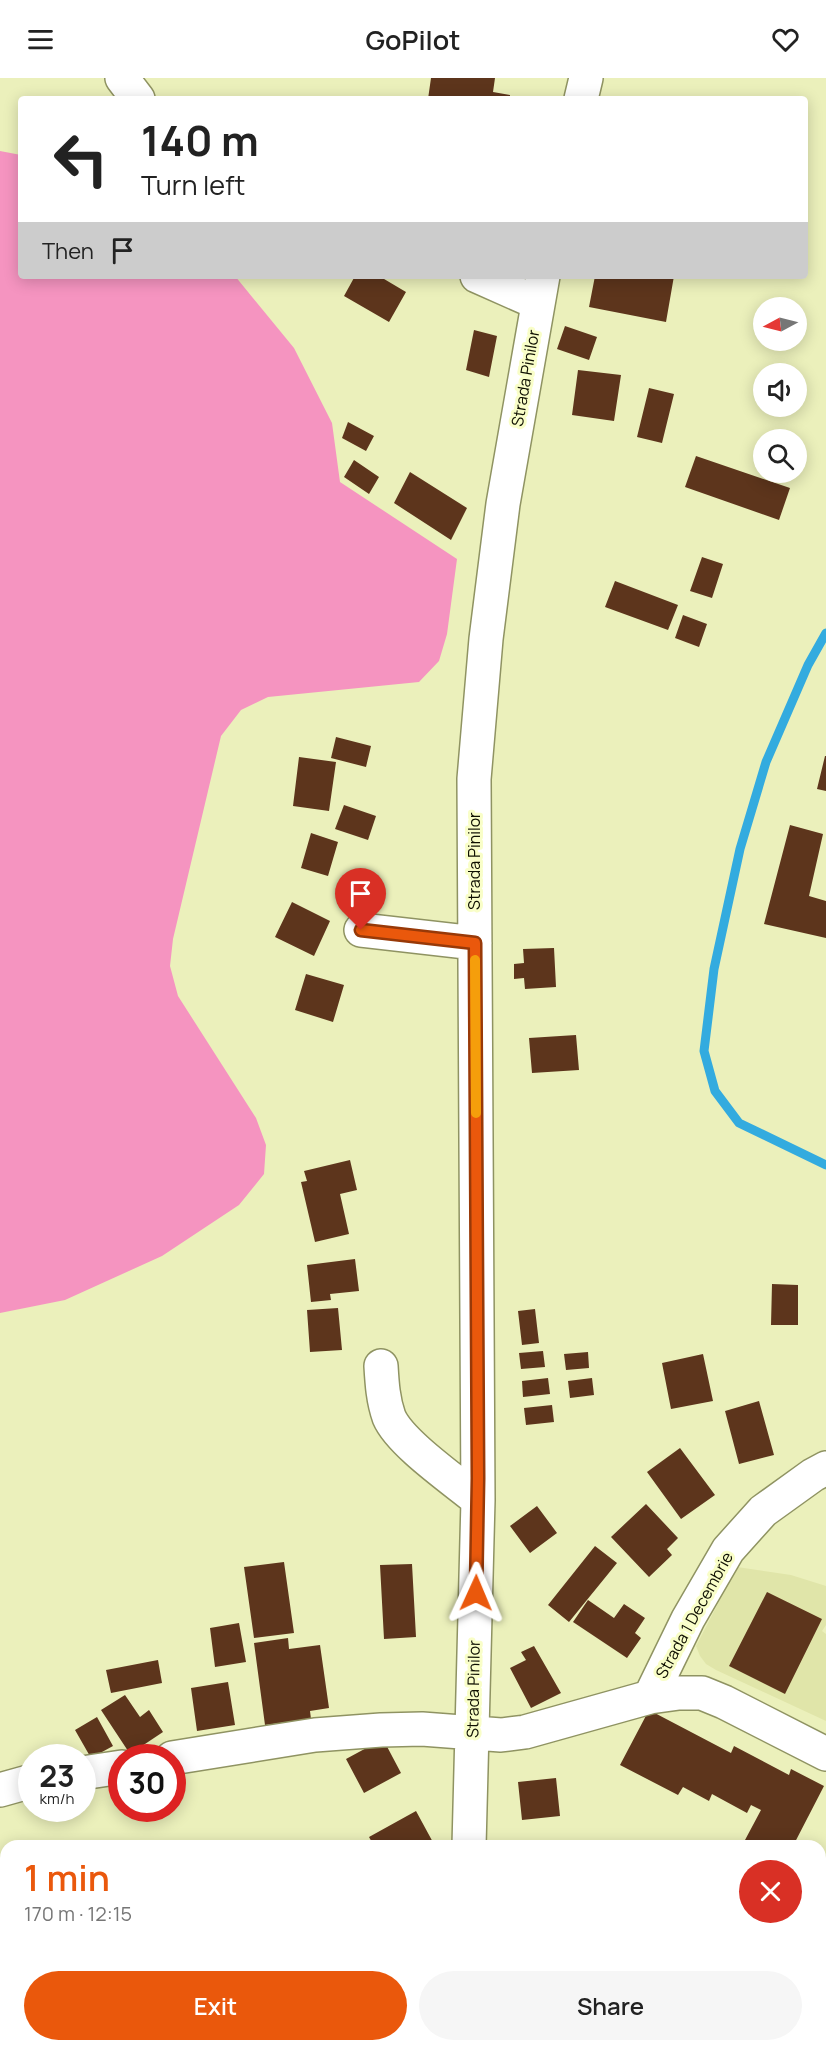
<!DOCTYPE html>
<html lang="en">
<head>
<meta charset="utf-8">
<style>
  :root { --surface:#fff; --page:#f6f6f6; --text:#222; --muted:#767676; --accent:#ea580c }
  body { margin:0; font-family:Manrope,sans-serif; background:var(--page); color:var(--text); height:100vh; display:flex; flex-direction:column; font-size:22px; white-space:nowrap }
  * { box-sizing:border-box; margin:0 }
  p { font-size:20px; color:var(--muted) }
  .icon { flex:none; width:33px; height:33px; fill:none; stroke:currentColor; stroke-width:2; stroke-linecap:round; stroke-linejoin:round }
  .map { position:relative; flex:1; overflow:hidden }
  .panel { position:absolute; left:0px; top:1762px; width:826px; height:212px; display:flex; flex-direction:column; background:var(--surface); border-radius:18px 18px 0 0; box-shadow:0 3px 15px #0003 }
  .panel>* { flex:none }
  .banner { position:absolute; left:18px; top:18px; width:790px; height:183px; border-radius:6px; box-shadow:0 3px 15px #0003; background:#fff; color:var(--text); overflow:hidden }
  .needle { width:39px; rotate:263deg }
  .tools { position:absolute; left:753px; top:219px; display:grid; gap:12px }
  .tools a { display:grid; place-items:center; width:54px; height:54px; border-radius:50%; background:var(--surface); box-shadow:0 3px 15px #0003; font-size:30px }
  .speed { position:absolute; left:18px; top:1666px; display:flex; gap:12px; font-size:30px; font-weight:700; text-align:center }
  .speed>* { display:grid; place-content:center; width:78px; height:78px; border-radius:50%; background:var(--surface); box-shadow:0 3px 15px #0003; line-height:1 }
  .speed small { font-size:15px; font-weight:400 }
  .speed .limit { border:9px solid #d22; background:#fff; color:#111 }
  .pin { position:absolute; display:grid; place-items:center; width:51px; height:51px; color:#fff; margin:-62px -26px; border-radius:50% 50% 50% 0; rotate:-45deg; box-shadow:0 0 6px #0007 }
  .pin .icon { rotate:45deg }
  .me { position:absolute; width:66px; margin:-33px; rotate:1deg; stroke-linejoin:round; filter:drop-shadow(0 0 4px #0008) }
  .turn { display:flex; align-items:center; gap:21px; height:126px; padding:0 24px; font-size:27px }
  .turn .icon { width:78px; height:78px; stroke-width:2.5 }
  .turn b { display:block; font-size:42px; line-height:51px }
  .then { display:flex; align-items:center; height:57px; padding:0 24px; background:#0003; gap:12px; font-size:22px }
  .round { display:grid; place-items:center; flex:none; width:63px; height:63px; border-radius:32px; background:var(--page) }
  .overview { display:flex; align-items:center; justify-content:space-between; height:102px; padding:0 24px }
  h1 { font-size:36px; font-weight:600; line-height:45px; color:var(--accent) }
  .button { display:flex; gap:12px; margin-top:auto; padding:12px 24px }
  .button a { flex:1; height:69px; border-radius:36px; background:var(--accent); color:#fff; font-size:24px; font-weight:600; line-height:69px; text-align:center }
  .button a+a { background:var(--page); color:var(--text) }
  header { display:flex; justify-content:space-between; align-items:center; height:78px; padding:0 24px; background:var(--surface); font-size:27px; font-weight:600 }
  .map>svg:first-child { display:block }
</style>
</head>
<body>
<header><svg class="icon" aria-label="menu" viewBox="0 0 24 24"><path d="M4 6h16M4 12h16M4 18h16"/></svg>GoPilot<svg class="icon" aria-label="heart" viewBox="0 0 24 24"><path d="M12 20l-8-8c-3-5 5-10 8-4 3-6 11-1 8 4z"/></svg></header>
<div class="map">
<svg width="826" height="1973" viewBox="0 0 826 1973">
  <rect width="100%" height="100%" fill="#ebf0bb"/>
  <!-- built -->
  <path fill="#e0e5a9" d="M 737,1489 L 791,1497 L 826,1508 L 826,1547 L 822,1553 L 826,1556 L 826,1643 L 716,1592 L 706,1586 L 700,1578 L 696,1568 Z"/>
  <!-- forest -->
  <path fill="#f594c0" d="M 0,73 L 21,77 L 21,198 L 235,198 L 294,270 L 332,345 L 340,404 L 457,481 L 447,556 L 439,583 L 419,604 L 268,619 L 241,632 L 221,658 L 173,861 L 170,888 L 178,918 L 256,1040 L 266,1067 L 264,1096 L 239,1127 L 162,1178 L 65,1222 L 0,1235 Z"/>
  <g fill="none" stroke-linecap="round" stroke-linejoin="round">
    <!-- stream -->
    <path stroke="#33abdf" stroke-width="9" d="M 826,555 L 808,587 L 766,684 L 740,771 L 714,891 L 704,973 L 715,1013 L 739,1045 L 826,1087"/>
  </g>
  <!-- building -->
  <path fill="#5d351c" d="M 431,0 L 495,0 L 493,14 L 510,17 L 510,21 L 428,21 Z
    M 355,198 L 379,198 L 406,214 L 389,244 L 344,218 Z
    M 595,198 L 674,198 L 666,244 L 589,229 Z
    M 565,248 L 597,259 L 589,282 L 557,271 Z
    M 474,252 L 497,258 L 489,299 L 466,292 Z
    M 578,292 L 621,297 L 614,343 L 572,337 Z
    M 649,310 L 674,316 L 662,365 L 637,359 Z
    M 348,344 L 374,358 L 366,373 L 342,360 Z
    M 696,378 L 790,410 L 779,442 L 685,409 Z
    M 354,382 L 379,399 L 369,416 L 344,399 Z
    M 410,394 L 467,430 L 451,462 L 394,425 Z
    M 702,479 L 723,486 L 712,520 L 690,513 Z
    M 615,503 L 678,527 L 668,552 L 605,529 Z
    M 683,537 L 707,546 L 699,569 L 675,560 Z
    M 336,659 L 371,668 L 366,689 L 331,680 Z
    M 825,678 L 826,678 L 826,713 L 817,711 Z
    M 299,679 L 336,684 L 329,733 L 293,728 Z
    M 344,727 L 376,738 L 368,762 L 335,751 Z
    M 790,747 L 823,756 L 809,818 L 826,823 L 826,860 L 764,846 Z
    M 311,755 L 338,764 L 328,798 L 301,790 Z
    M 292,824 L 330,843 L 314,878 L 275,859 Z
    M 554,870 L 556,909 L 525,911 L 524,900 L 514,901 L 514,886 L 524,885 L 523,871 Z
    M 306,896 L 344,907 L 333,944 L 295,932 Z
    M 576,957 L 579,992 L 532,995 L 529,960 Z
    M 350,1082 L 357,1112 L 340,1116 L 349,1156 L 315,1164 L 301,1104 L 307,1103 L 304,1093 Z
    M 355,1181 L 359,1213 L 330,1216 L 331,1222 L 311,1224 L 307,1187 Z
    M 772,1206 L 798,1207 L 798,1247 L 771,1247 Z
    M 338,1230 L 342,1272 L 310,1274 L 307,1232 Z
    M 535,1231 L 539,1265 L 522,1267 L 518,1233 Z
    M 543,1273 L 545,1289 L 521,1291 L 519,1275 Z
    M 588,1274 L 589,1290 L 566,1292 L 564,1276 Z
    M 703,1276 L 713,1323 L 671,1331 L 662,1285 Z
    M 548,1300 L 550,1316 L 523,1319 L 522,1303 Z
    M 592,1300 L 594,1317 L 570,1320 L 568,1303 Z
    M 759,1323 L 774,1377 L 739,1386 L 725,1333 Z
    M 552,1327 L 554,1344 L 526,1347 L 524,1330 Z
    M 680,1370 L 715,1417 L 681,1441 L 647,1394 Z
    M 646,1426 L 678,1460 L 667,1471 L 672,1477 L 649,1499 L 611,1459 Z
    M 537,1428 L 557,1455 L 530,1475 L 510,1448 Z
    M 595,1468 L 617,1485 L 569,1544 L 548,1527 Z
    M 284,1484 L 294,1555 L 254,1560 L 244,1489 Z
    M 412,1486 L 416,1559 L 384,1561 L 380,1487 Z
    M 767,1514 L 822,1541 L 785,1616 L 729,1588 Z
    M 588,1522 L 614,1540 L 624,1526 L 645,1540 L 635,1555 L 641,1560 L 627,1580 L 573,1544 Z
    M 239,1545 L 246,1584 L 215,1589 L 210,1550 Z
    M 288,1560 L 289,1571 L 320,1567 L 329,1630 L 310,1633 L 311,1641 L 265,1647 L 254,1565 Z
    M 534,1568 L 561,1615 L 531,1630 L 510,1590 L 526,1582 L 521,1574 Z
    M 158,1582 L 162,1605 L 111,1615 L 106,1592 Z
    M 228,1604 L 235,1647 L 197,1653 L 191,1610 Z
    M 125,1617 L 140,1639 L 149,1632 L 163,1654 L 130,1676 L 101,1632 Z
    M 649,1632 L 731,1675 L 734,1668 L 789,1697 L 791,1691 L 824,1708 L 793,1768 L 750,1768 L 751,1765 L 745,1762 L 761,1732 L 751,1727 L 747,1735 L 712,1716 L 709,1723 L 683,1709 L 678,1717 L 620,1687 Z
    M 97,1639 L 113,1668 L 91,1680 L 75,1652 Z
    M 383,1661 L 401,1695 L 364,1715 L 346,1681 Z
    M 556,1700 L 560,1738 L 522,1742 L 518,1704 Z
    M 416,1733 L 435,1768 L 374,1768 L 369,1759 Z
    M 345,1968 L 407,1968 L 411,1969 L 410,1973 L 344,1973 Z
    M 498,1968 L 540,1968 L 539,1973 L 498,1973 Z
    M 677,1968 L 722,1968 L 722,1973 L 677,1973 Z"/>
  <g fill="none" stroke-linecap="round" stroke-linejoin="round">
    <defs>
      <path id="minor" d="M 122,0 L 138,21
        M 581,21 L 586,0
        M 477,198 L 538,225
        M 361,852 L 475,865
        M 381,1288 C 382,1305 383,1322 389,1339 C 400,1365 454,1402 478,1422
        M 650,1619 L 688,1541 L 728,1472 L 763,1433 L 813,1397 L 826,1390
        M 172,1680 L 315,1657 L 381,1652 L 422,1651 L 501,1657 L 525,1654 L 650,1619 L 679,1615 L 702,1615 L 724,1624 L 826,1676
        M 82,1695 L 122,1689
        M 0,1712 L 32,1703
        M 469,1768 L 478,1422 L 474,701 L 486,561 L 503,426 L 543,198
        M 456,1973 L 456,1968"/>
      <path id="major" d="M 820,1867 L 826,1838
        M 820,1929 L 825,1973"/>
    </defs>
    <!-- minor casing -->
    <use href="#minor" stroke="#8f9362" stroke-width="36"/>
    <!-- major casing -->
    <use href="#major" stroke="#8f9362" stroke-width="36"/>
    <!-- minor -->
    <use href="#minor" stroke="#fff" stroke-width="33"/>
    <!-- major -->
    <use href="#major" stroke="#fff" stroke-width="33"/>
  </g>
  <g fill="none" stroke-linecap="round" stroke-linejoin="round">
    <defs>
      <path id="route" d="M 361,852 L 475,865 L 478,1400 L 476,1515"/>
    </defs>
    <!-- route casing -->
    <use href="#route" stroke="#983908" stroke-width="15"/>
    <!-- route -->
    <use href="#route" stroke="#ea580c" stroke-width="10"/>
    <!-- slow -->
    <path stroke="#f59e0b" stroke-width="10" d="M 475,882 L 476,1035"/>
  </g>
  <g text-anchor="middle" stroke-width="6" stroke-linejoin="round" paint-order="stroke">
    <!-- street labels -->
    <g font-size="16" fill="#0e0f00" stroke="#f9fec8">
      <text transform="translate(525 300) rotate(-80)" y="6">Strada Pinilor</text>
      <text transform="translate(474 783) rotate(-90)" y="6">Strada Pinilor</text>
      <text transform="translate(694 1537) rotate(-61)" y="6">Strada 1 Decembrie</text>
      <text transform="translate(473 1611) rotate(-89)" y="6">Strada Pinilor</text>
    </g>
  </g>
</svg>
<div class="tools">
<a><svg class="needle" viewBox="-14 -14 28 28"><path d="M0-13l5 13h-10z" fill="#e53935"/><path d="M0 13l5-13h-10z" fill="#767676"/></svg></a>
<a><svg class="icon" aria-label="sound" viewBox="0 0 24 24"><path d="M4 9h4l5-4v14l-5-4H4zM17 9q2 3 0 6"/></svg></a>
<a><svg class="icon" aria-label="search" viewBox="0 0 24 24"><circle cx="10" cy="10" r="6"/><path d="M15 15l6 6"/></svg></a>
</div>
<div class="speed"><div>23<small>km/h</small></div><div class="limit">30</div></div>
<div class="pin" style="left:361px;top:852px;background:#d93025"><svg class="icon" aria-label="arrive" viewBox="0 0 24 24"><path d="M6 21V4h12l-3 4 3 4H6"/></svg></div>
<svg class="me" style="left:476px;top:1515px" viewBox="-20 -20 40 40"><path d="M0-17L14 15 0 8-14 15z" fill="#ea580c" stroke="#fff" stroke-width="4"/></svg>
<div class="banner">
<div class="turn"><svg class="icon" aria-label="left" viewBox="0 0 24 24"><path d="M17 20v-9H6M10 6l-5 5 5 5"/></svg><div><b>140 m</b>Turn left</div></div>
<div class="then">Then<svg class="icon" aria-label="arrive" viewBox="0 0 24 24"><path d="M6 21V4h12l-3 4 3 4H6"/></svg></div>
</div>
<section class="panel">
<div class="overview"><div><h1>1 min</h1><p>170 m · 12:15</p></div><a class="round" style="background:#d93025;color:#fff"><svg class="icon" aria-label="close" viewBox="0 0 24 24"><path d="M6 6l12 12M18 6L6 18"/></svg></a></div>
<div class="button"><a>Exit</a><a>Share</a></div>
</section>
</div>
</body>
</html>
